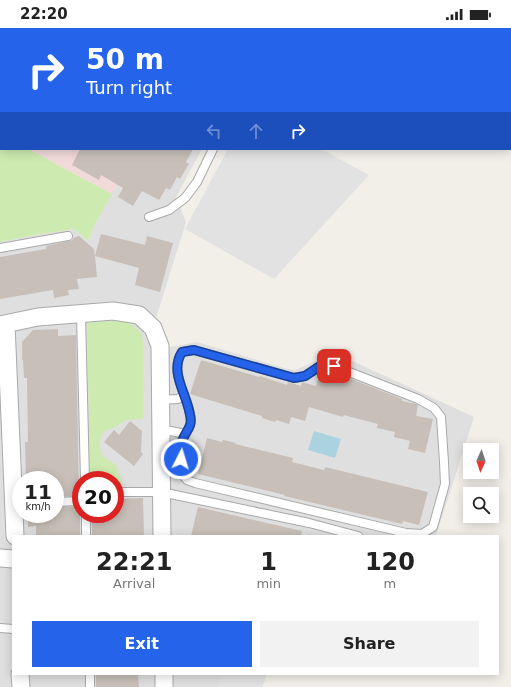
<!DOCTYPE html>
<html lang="en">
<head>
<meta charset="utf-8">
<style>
  :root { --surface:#fff; --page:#f2f2f2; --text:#222; --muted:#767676; --accent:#2563eb }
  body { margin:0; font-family:"DejaVu Sans",sans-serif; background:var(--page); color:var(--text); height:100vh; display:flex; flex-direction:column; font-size:15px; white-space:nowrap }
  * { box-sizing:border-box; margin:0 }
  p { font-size:13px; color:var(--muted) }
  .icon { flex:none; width:22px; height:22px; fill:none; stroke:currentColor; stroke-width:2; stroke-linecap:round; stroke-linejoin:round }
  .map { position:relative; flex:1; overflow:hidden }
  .side { position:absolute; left:12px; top:507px; width:487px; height:140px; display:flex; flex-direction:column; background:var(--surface); border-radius:0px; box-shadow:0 2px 10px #0003 }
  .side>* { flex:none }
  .guide { position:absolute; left:0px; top:0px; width:511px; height:122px; box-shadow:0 2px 10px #0003; background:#2563eb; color:#fff; overflow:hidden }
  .needle { width:26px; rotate:183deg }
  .controls { position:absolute; left:463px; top:415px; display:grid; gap:8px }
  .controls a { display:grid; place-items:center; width:36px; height:36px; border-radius:0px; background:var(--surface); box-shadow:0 2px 10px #0003; font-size:20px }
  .speed { position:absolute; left:12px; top:443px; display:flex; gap:8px; font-size:20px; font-weight:700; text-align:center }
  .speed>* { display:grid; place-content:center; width:52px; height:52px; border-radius:50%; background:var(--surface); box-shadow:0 2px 10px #0003; line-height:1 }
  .speed small { font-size:10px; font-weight:400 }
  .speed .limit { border:6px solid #d22; background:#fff; color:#111 }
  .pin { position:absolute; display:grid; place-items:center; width:34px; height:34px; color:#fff; margin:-17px; border-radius:8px; box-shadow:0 2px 6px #0006 }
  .me { position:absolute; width:44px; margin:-22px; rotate:5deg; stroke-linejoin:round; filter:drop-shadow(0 0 3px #0008) }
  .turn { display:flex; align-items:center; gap:14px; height:84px; padding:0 20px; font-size:18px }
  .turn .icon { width:52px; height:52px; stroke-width:2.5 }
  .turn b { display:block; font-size:28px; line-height:34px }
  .lanes { display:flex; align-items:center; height:38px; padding:0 20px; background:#0003; justify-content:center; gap:20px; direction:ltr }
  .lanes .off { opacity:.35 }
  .eta { display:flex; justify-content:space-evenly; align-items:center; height:68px; text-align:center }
  .eta b { font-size:24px; font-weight:600; line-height:28px }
  .button { display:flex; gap:8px; margin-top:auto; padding:8px 20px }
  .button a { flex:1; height:46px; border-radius:0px; background:var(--accent); color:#fff; font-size:16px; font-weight:600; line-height:46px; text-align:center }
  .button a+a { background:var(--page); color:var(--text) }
  .status { display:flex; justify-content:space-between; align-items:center; height:28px; padding:0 20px; background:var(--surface); direction:ltr }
  .status svg { height:11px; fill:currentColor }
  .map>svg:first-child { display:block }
</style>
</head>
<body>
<div class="status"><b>22:20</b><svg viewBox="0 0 49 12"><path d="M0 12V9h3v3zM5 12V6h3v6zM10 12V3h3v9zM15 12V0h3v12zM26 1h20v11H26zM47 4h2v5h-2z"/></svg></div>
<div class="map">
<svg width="511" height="659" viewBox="0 0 511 659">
  <rect width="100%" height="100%" fill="#f2efe9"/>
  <!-- residential -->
  <path fill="#e0dfdf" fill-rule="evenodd" d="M 0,0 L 58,0 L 58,1 L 1,1 L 1,102 L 0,104 Z
    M 136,121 L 202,121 L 176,169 L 186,194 L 156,290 L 170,319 L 197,314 L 284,340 L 295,342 L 335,325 L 474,389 L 436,508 L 13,508 L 13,646 L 267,646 L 262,659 L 0,659 L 0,214 L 29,208 L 74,201 L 88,213 L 96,194 ZM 21,452 L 55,452 L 55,486 L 21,486 ZM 81,452 L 115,452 L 115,486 L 81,486 Z"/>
  <!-- commercial -->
  <path fill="#f2dad9" d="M 58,0 L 268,0 L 267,1 L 58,1 Z
    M 28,121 L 136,121 L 112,166 Z"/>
  <!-- grass -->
  <path fill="#cdebb0" d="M 0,106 L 1,106 L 1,121 L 28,121 L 112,166 L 96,194 L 88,213 L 74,201 L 29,208 L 0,214 Z
    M 120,293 L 133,297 L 142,306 L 143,317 L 143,391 L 126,392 L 115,399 L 103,404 L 99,415 L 102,427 L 116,437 L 122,453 L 116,461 L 115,461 L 115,452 L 90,452 L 87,294 Z"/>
  <!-- parking -->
  <path fill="#e2e2e2" d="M 228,121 L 321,121 L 369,147 L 274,251 L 185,201 Z
    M 221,646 L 267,646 L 262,659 L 219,659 Z"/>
  <!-- water -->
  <path fill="#aad3df" d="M 314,403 L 341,411 L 335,430 L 308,422 Z"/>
  <!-- building -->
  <path fill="#c7bfb8" d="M 80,121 L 193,121 L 186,134 L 189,136 L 180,151 L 177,149 L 170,162 L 166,160 L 159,172 L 142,163 L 133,178 L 118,169 L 123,160 L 101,147 L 99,152 L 72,137 Z
    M 101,206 L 145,217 L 147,208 L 173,215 L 160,264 L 135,257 L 139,240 L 95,228 L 97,249 L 77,251 L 79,261 L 68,262 L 69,267 L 54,270 L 53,262 L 0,271 L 0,229 L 46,221 L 46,218 L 69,213 L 72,212 L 73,210 L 79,208 L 94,221 L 95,228 Z
    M 58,301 L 58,308 L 76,307 L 79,468 L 55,468 L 55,452 L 26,452 L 25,414 L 28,414 L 27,350 L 24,350 L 23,332 L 22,332 L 22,314 L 33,302 Z
    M 201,332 L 259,349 L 260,348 L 287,357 L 288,354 L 301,358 L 302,354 L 316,358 L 320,345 L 341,347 L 402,371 L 402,373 L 416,376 L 418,377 L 416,388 L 433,391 L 425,425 L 408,421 L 410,413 L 394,409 L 395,404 L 377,400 L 378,396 L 344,387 L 343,389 L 309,379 L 305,393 L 291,389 L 289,396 L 276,392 L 275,394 L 262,390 L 262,388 L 190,366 Z
    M 130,393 L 142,403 L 141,424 L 143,426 L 134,438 L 104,414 L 114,402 L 119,407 Z
    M 207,410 L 222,414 L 223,412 L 236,415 L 235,416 L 293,430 L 292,434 L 324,442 L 325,439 L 428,464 L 419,497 L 403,493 L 402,496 L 284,468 L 285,467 L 198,446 Z
    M 143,470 L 144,508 L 92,508 L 92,486 L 115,486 L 115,471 Z
    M 55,479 L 79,479 L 79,486 L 80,486 L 80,508 L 36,508 L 36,498 L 28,499 L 28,486 L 55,486 Z
    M 198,479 L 302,503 L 301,508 L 191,508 Z
    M 96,646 L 138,646 L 139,659 L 96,659 Z"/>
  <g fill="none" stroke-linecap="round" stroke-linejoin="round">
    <defs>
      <path id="lane" d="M 272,1 L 272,0
        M 149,189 L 169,182 L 185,170 L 197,154 L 213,121
        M 0,220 L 68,208
        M 81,286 L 85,452
        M 194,322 L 294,350 L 305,348 L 321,338 L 334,338 L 418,371 L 434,380 L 441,389 L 444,434 L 445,456 L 433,499 L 422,506 L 406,505 L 195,455 C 193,454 189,453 187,452 C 185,450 182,446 181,444 C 179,438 180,417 183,411 C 186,404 191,400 191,392 C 190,369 168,346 182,324 Z
        M 160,372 L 178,371 L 184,367
        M 161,404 L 171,403 L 185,406
        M 115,464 L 161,464 L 309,495 L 358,508
        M 55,474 L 81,473
        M 86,486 L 86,508
        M 0,600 L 13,601
        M 90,646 L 90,659"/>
      <path id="street" d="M 6,296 L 15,508
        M 0,297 L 38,289 L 113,283 L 139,287 L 153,300 L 160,318 L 162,508
        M 0,530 L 13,531
        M 20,646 L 21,659
        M 164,646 L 164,659"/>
      <path id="secondary" d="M 476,1 L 477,0"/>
      <path id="primary" d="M 436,0 L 438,1
        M 510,33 L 511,34"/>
    </defs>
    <!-- lane casing -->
    <use href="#lane" stroke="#a9a9a9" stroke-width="10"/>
    <!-- street casing -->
    <use href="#street" stroke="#a9a9a9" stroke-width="19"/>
    <!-- secondary casing -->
    <use href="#secondary" stroke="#707d05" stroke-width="24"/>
    <!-- primary casing -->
    <use href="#primary" stroke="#a06b00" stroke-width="24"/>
    <!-- lane -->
    <use href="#lane" stroke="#fff" stroke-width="8"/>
    <!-- street -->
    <use href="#street" stroke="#fff" stroke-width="17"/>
    <!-- secondary -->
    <use href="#secondary" stroke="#f7fabf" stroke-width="22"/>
    <!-- primary -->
    <use href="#primary" stroke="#fcd6a4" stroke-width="22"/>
  </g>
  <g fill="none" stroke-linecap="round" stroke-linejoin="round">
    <defs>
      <path id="route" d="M 181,431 C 180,425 180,419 182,413 C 186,402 193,399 190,387 C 187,366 169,344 182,324 L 194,322 L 294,350 L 305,348 L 320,338 L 334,338"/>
    </defs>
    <!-- route casing -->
    <use href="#route" stroke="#184099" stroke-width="10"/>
    <!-- route -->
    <use href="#route" stroke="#2563eb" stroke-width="7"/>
  </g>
</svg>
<div class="controls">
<a><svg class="needle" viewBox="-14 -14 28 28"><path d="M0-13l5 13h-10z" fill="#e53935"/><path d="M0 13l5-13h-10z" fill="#767676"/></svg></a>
<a><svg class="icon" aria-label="search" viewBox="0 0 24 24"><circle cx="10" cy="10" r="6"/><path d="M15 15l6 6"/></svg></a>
</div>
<div class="speed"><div>11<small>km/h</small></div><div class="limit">20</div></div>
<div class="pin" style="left:334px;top:338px;background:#d93025"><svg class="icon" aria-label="arrive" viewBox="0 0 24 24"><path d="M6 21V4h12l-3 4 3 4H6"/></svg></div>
<svg class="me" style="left:181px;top:431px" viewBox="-20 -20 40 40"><circle r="17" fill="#2563eb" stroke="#fff" stroke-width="3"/><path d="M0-11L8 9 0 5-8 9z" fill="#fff"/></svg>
<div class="guide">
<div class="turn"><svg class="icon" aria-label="right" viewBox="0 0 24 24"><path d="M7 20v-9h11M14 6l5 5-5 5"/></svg><div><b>50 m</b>Turn right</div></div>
<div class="lanes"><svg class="icon off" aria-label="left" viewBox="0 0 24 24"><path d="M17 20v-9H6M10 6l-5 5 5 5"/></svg><svg class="icon off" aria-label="ahead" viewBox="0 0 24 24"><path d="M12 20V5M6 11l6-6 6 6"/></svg><svg class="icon" aria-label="right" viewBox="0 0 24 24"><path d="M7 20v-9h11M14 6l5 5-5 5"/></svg></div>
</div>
<section class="side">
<div class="eta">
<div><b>22:21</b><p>Arrival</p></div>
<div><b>1</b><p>min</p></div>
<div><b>120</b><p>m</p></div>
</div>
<div class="button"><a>Exit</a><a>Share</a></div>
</section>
</div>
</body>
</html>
